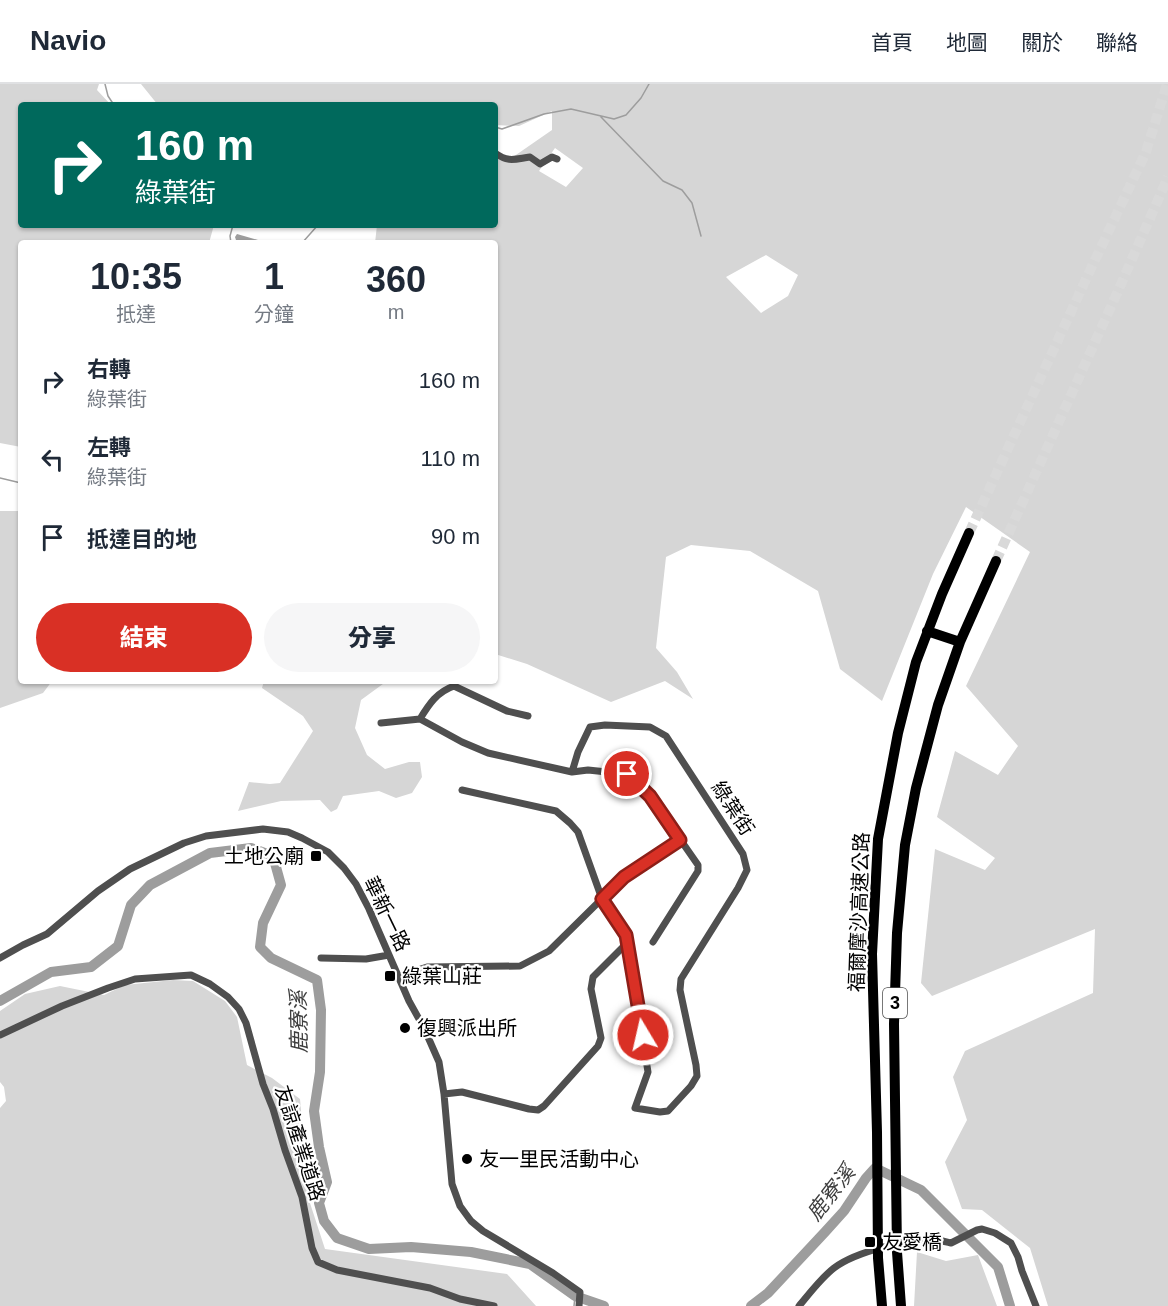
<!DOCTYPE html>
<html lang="zh-TW">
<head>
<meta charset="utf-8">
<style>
  :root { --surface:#fff; --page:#f6f6f7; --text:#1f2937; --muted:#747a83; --line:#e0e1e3; --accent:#d93025 }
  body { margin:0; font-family:Arial,"Noto Sans TC",sans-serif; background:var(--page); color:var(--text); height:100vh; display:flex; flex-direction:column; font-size:22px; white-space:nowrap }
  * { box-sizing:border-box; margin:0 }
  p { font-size:20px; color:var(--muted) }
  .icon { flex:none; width:33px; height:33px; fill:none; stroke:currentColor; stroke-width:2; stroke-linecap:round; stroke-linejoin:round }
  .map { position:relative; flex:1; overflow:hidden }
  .side { position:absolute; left:18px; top:156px; width:480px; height:444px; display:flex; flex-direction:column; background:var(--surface); border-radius:6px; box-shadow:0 2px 4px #0004 }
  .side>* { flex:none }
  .banner { position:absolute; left:18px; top:18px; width:480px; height:126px; border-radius:6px; box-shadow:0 2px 4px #0004; background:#00695c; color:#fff; overflow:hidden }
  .pin { position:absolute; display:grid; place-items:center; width:51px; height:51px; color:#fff; margin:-26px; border:3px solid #fff; border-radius:50%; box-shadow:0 2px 6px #0007 }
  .me { position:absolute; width:66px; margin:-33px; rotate:351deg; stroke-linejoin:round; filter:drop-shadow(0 0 4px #0008) }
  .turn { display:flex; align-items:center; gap:21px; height:126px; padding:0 18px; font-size:27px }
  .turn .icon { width:78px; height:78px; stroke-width:2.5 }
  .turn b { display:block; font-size:42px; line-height:51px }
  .eta { display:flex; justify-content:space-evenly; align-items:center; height:102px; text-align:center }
  .eta b { font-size:36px; font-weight:800; line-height:42px }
  .action { display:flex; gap:12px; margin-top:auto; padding:12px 18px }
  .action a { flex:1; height:69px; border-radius:36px; background:var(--accent); color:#fff; font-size:24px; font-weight:800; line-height:69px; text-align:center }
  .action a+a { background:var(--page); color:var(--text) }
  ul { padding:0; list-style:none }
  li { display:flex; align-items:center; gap:18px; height:78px; padding:0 18px }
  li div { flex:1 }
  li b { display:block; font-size:22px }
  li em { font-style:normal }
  header { display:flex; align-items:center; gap:36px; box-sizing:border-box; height:84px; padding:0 30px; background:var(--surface); border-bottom:2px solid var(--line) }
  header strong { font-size:28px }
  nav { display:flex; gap:33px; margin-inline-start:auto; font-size:21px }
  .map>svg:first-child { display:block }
</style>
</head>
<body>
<header>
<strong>Navio</strong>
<nav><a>首頁</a><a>地圖</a><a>關於</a><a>聯絡</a></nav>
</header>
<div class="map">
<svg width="1168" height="1222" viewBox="0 0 1168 1222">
  <rect width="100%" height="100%" fill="#fff"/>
  <!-- green -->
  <path fill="#d6d6d6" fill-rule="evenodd" d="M 0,0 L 99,0 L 97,6 L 111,21 L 21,21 L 21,141 L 214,141 L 209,159 L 21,159 L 21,363 L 0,359 Z
    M 141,0 L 1168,0 L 1168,1222 L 1048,1222 L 1030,1164 L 982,1126 L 962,1125 L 945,1078 L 967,1036 L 953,993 L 965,967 L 1093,909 L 1095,845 L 932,912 L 921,899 L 935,765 L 985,786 L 995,774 L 937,733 L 955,667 L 998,691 L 1018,662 L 966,602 L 1030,468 L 966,423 L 933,490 L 882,617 L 840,585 L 818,507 L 750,467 L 691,461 L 666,473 L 656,564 L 677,588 L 693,615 L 665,597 L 611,618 L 527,580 L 495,570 L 495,159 L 375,159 L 377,141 L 495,141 L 495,70 L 513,73 L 552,46 L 552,27 L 519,42 L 495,41 L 495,21 L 158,21 ZM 555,64 L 583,84 L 566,103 L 539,87 ZM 766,171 L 798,191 L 788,212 L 761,229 L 726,193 Z
    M 0,427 L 21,427 L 21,597 L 52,597 L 43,609 L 0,624 Z
    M 264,597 L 387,597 L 361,616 L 355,644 L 367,671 L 385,685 L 409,678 L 420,678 L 422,693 L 412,709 L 396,714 L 379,707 L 343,712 L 337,725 L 331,728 L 320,716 L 281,717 L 238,727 L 249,698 L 270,700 L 280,699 L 313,647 L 303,632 L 262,604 Z
    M 173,896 L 193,897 L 225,917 L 237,933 L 247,981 L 272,994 L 300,1015 L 309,1116 L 325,1165 L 507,1190 L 536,1222 L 0,1222 L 0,1024 L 6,1017 L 4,1003 L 0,998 L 0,927 L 25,910 L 60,902 L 104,911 L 125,901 Z
    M 917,1168 L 946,1177 L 978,1171 L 997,1222 L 914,1222 Z"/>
  <!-- water -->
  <path fill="#9d9d9d" d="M 237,150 L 258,156 L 260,159 L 237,159 L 235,153 Z"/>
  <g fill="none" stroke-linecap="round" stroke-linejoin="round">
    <!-- stream -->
    <path stroke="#9d9d9d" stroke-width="1.5" d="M 105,0 L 108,12 L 114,21
      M 601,33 L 663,97 L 682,106 L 692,119 L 701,152
      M 495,43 L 502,45 L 544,30 L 571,25 L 614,35 L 626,31 L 641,14 L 649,0
      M 231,159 L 230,152 L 233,141
      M 302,159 L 318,141
      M 0,394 L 21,399
      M 574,1222 L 575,1212"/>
    <!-- river -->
    <path stroke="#9d9d9d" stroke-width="10" d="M 0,917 L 51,888 L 91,883 L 118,862 L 131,821 L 150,801 L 210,769 L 251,764 L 273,772 L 281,801 L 263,839 L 260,863 L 271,874 L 317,896 L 321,926 L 320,988 L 314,1027 L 319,1063 L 327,1098 L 319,1119 L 324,1137 L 337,1154 L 369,1165 L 411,1163 L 471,1168 L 530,1180 L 575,1212 L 604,1222
      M 751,1222 L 768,1209 L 825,1148 L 844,1127 L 866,1094 L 875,1084 L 921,1106 L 998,1183 L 1010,1222"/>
    <!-- highway-tunnel -->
    <path stroke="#d9d9d9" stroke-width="10" stroke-dasharray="10 5" stroke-linecap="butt" d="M 969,449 L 1087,193 L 1146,68 L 1167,0
      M 996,477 L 1118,207 L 1168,93"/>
    <!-- minor -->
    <path stroke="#4f4f4f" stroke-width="7" d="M 495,69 C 509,79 515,75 530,73 L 540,80 L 552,73 L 557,75
      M 420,635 L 462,658 L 488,669 L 572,688 L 588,686 L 626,690 L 650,712 L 698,781 L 698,787 L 653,858
      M 420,635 C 429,620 437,608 454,602 L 507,627 L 528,632
      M 381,639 L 420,635
      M 462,706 L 556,727 L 570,739 L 578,748 L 602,815 L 626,851 L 648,988 L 635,1024 L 660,1028 L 668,1027 L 691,1002 L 697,992 L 696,981 L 680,906 L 681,895 L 738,804 L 747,786 L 743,770 L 666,652 L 650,643 L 605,641 L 590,643 L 578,668 L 572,688
      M 0,874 L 23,861 L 47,850 L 98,807 L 130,785 L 184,759 L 206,752 L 263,745 L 288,748 L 302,754 L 328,768 L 344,784 L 356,800 L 369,825 L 409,917 L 424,944 L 439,978 L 444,1010 L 452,1100 L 460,1122 L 471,1137 L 483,1147 L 553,1189 L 580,1208 L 579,1222
      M 321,874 L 366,875 L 389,871
      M 399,892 L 427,883 L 520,882 L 549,867 L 624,793 L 680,756
      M 0,951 L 62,922 L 108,904 L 135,895 L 191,891 L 210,900 L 228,913 L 239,925 L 246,939 L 263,1000 L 273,1025 L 285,1066 L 302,1113 L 312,1164 L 318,1178 L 337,1186 L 430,1204 L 460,1215 L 494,1222
      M 444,1010 L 462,1008 L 529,1025 L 538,1026 L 544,1022 L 598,962 L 601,954 L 591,905 L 593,893 L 627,859
      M 799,1222 C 810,1209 821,1194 834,1184 C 855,1168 912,1153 938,1156 C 942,1157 947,1158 951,1159 L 977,1146 L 982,1145 L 995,1149 L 1011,1159 L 1018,1173 L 1022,1187 L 1036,1222"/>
    <!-- highway -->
    <path stroke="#000" stroke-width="10" d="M 927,547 L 960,558
      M 882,1222 L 878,1174 L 877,1048 L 872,870 L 878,755 L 898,649 L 916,578 L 942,510 L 969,449
      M 901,1222 L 897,1168 L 894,940 L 897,849 L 905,761 L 916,704 L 938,621 L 960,558 L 996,477"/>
  </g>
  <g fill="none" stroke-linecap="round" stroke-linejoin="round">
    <defs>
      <path id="route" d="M 627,690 L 650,712 L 680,756 L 624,793 L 602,815 L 626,851 L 643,951"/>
    </defs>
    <!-- route casing -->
    <use href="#route" stroke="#8d1f18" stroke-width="15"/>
    <!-- route -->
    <use href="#route" stroke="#d93025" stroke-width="10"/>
  </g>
  <!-- markers -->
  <g fill="#000" stroke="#fff" stroke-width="2">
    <rect x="310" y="766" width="12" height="12" rx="3"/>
    <rect x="384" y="886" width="12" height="12" rx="3"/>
    <circle cx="405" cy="944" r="6"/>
    <circle cx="467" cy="1075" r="6"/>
    <rect x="864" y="1152" width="12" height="12" rx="3"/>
  </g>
  <g text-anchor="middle" stroke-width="4.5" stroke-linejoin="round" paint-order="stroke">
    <!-- shield labels -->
    <rect fill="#fff" stroke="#4c4c4c" stroke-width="1.5" x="883" y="904" width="24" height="30" rx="4.5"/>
    <g font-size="18" font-weight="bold" fill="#000">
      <text x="895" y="925">3</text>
    </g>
    <!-- street labels -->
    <g font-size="20" fill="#000" stroke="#fff">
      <text transform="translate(733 724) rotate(57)" y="7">綠葉街</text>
      <text transform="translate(859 828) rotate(-88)" y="7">福爾摩沙高速公路</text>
      <text transform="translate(387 830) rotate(64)" y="7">華新一路</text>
      <text transform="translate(300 1059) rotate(72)" y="7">友諒產業道路</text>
    </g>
    <!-- poi labels -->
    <g font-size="20" fill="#000" stroke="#fff" text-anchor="start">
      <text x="304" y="779" text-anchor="end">土地公廟</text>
      <text x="402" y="899">綠葉山莊</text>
      <text x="417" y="951">復興派出所</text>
      <text x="479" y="1082">友一里民活動中心</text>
      <text x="882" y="1165">友愛橋</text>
    </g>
    <!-- water labels -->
    <g font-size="21" font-style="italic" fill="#3e3e3e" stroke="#fff">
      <text transform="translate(299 938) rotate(-91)" y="7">鹿寮溪</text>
      <text transform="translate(831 1109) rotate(-52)" y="7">鹿寮溪</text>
    </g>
  </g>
</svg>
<div class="pin" style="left:627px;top:690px;background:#d93025"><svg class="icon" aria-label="arrive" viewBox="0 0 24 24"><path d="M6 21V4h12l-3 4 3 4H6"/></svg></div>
<svg class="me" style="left:643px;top:951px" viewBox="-20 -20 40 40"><circle r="17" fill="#d93025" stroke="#fff" stroke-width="3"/><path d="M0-11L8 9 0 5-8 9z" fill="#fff"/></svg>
<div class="banner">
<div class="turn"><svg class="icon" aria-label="right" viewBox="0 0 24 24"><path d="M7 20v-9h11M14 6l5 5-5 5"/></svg><div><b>160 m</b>綠葉街</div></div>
</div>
<section class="side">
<div class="eta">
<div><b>10:35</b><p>抵達</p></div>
<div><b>1</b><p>分鐘</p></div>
<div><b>360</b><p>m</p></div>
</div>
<ul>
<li><svg class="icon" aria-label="right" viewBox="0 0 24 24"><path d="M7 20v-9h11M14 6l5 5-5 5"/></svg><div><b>右轉</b><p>綠葉街</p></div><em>160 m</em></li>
<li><svg class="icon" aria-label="left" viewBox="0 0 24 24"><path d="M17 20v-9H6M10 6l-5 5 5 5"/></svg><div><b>左轉</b><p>綠葉街</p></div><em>110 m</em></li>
<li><svg class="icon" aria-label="arrive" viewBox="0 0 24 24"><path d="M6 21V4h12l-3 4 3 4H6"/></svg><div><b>抵達目的地</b></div><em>90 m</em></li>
</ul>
<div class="action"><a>結束</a><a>分享</a></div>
</section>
</div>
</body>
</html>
